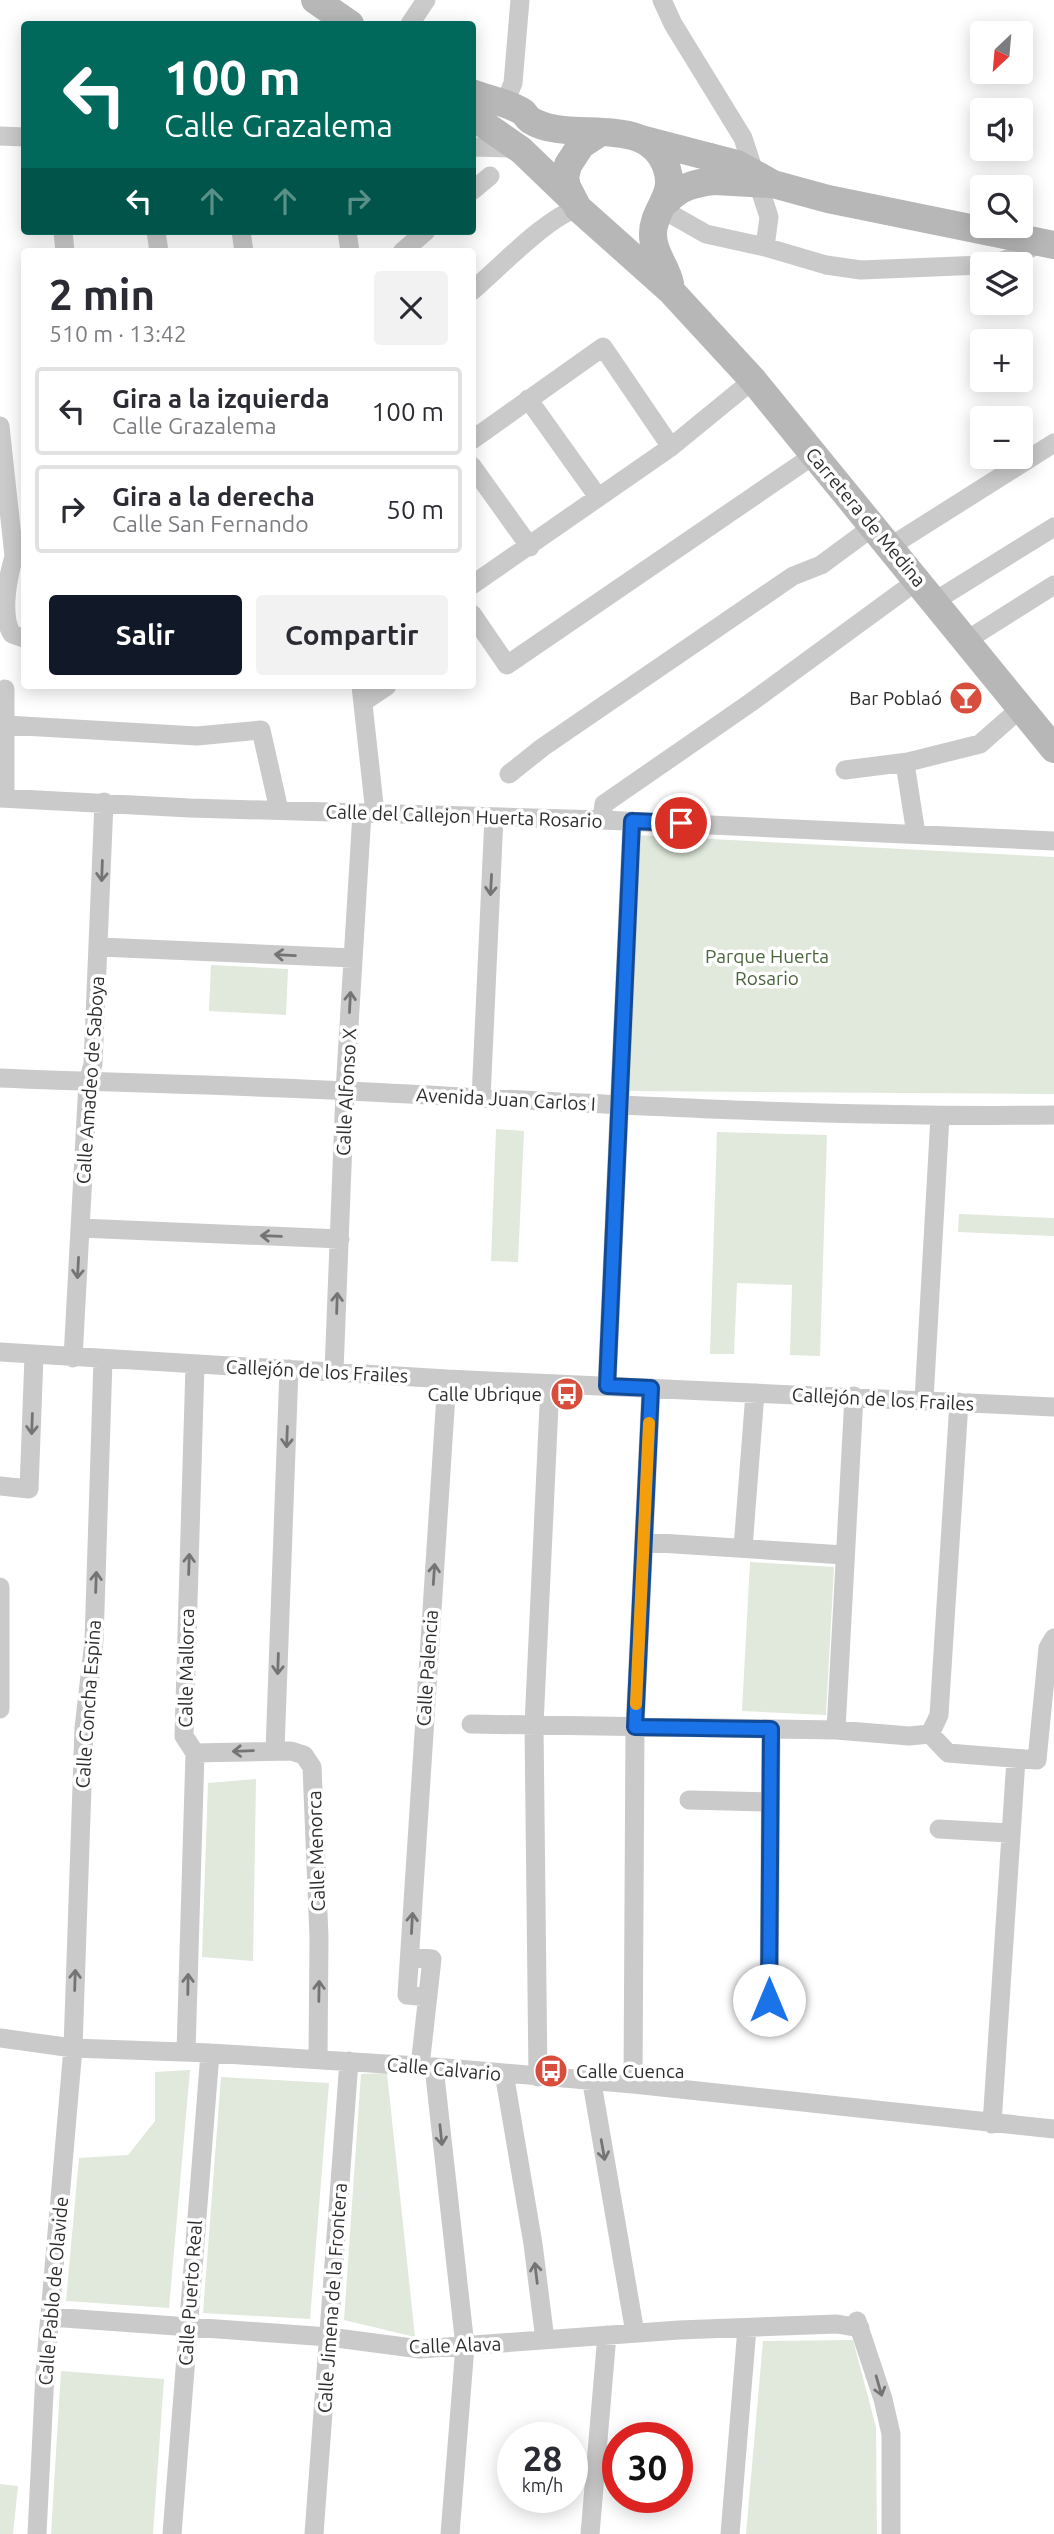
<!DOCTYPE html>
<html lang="es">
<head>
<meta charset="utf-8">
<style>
  :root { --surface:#fff; --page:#f2f2f3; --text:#2b2b33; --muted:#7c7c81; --line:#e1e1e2; --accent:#111827 }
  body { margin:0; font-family:Ubuntu,sans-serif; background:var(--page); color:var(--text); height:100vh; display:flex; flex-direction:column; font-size:26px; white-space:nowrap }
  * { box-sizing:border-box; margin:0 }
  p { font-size:23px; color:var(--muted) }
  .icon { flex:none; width:38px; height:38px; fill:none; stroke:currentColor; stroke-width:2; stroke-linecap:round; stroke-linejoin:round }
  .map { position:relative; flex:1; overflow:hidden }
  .drawer { position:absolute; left:21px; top:248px; width:455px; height:441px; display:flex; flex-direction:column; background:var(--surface); border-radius:7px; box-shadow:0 4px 18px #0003 }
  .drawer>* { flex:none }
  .top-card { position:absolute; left:21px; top:21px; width:455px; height:214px; border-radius:7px; box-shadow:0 4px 18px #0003; background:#00695c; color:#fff; overflow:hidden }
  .needle { width:46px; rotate:206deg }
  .controls { position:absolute; left:970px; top:21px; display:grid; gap:14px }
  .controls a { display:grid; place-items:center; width:63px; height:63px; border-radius:7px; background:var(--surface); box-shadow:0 4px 18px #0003; font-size:35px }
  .speed { position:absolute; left:497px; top:2422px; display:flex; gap:14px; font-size:35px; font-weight:700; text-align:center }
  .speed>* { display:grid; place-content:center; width:91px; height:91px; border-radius:50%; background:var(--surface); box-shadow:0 4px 18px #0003; line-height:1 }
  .speed small { font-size:18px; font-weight:400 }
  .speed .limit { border:10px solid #d22; background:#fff; color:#111 }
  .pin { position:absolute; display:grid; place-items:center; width:60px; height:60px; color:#fff; margin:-30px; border:4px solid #fff; border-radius:50%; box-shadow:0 2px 7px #0007 }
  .me { position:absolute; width:77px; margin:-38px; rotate:0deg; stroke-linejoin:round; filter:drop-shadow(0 0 5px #0008) }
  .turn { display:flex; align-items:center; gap:24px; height:147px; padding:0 28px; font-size:32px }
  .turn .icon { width:91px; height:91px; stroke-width:2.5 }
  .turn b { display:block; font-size:49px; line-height:60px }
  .lanes { display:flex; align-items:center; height:66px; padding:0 28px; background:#0003; justify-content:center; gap:35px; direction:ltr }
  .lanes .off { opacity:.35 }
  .round { display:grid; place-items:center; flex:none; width:74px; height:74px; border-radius:7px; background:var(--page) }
  .summary { display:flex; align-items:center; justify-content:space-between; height:119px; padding:0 28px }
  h1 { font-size:42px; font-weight:700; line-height:52px }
  .primary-button { display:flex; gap:14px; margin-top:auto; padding:14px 28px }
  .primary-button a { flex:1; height:80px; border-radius:7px; background:var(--accent); color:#fff; font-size:28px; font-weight:700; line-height:80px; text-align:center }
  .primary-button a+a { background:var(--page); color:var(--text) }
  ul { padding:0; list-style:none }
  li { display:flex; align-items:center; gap:21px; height:88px; margin:0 14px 10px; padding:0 14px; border:4px solid var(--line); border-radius:7px }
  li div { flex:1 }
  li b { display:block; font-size:26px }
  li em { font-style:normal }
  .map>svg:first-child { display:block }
</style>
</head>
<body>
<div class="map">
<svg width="1054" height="2534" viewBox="0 0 1054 2534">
  <rect width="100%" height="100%" fill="#fff"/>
  <!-- green -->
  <path fill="#e0e9db" d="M 636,835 L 1054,857 L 1054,1094 L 628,1091 Z
    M 211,965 L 288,969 L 286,1015 L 209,1011 Z
    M 496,1129 L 524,1131 L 518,1262 L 491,1261 Z
    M 717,1132 L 827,1135 L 820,1356 L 790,1355 L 792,1285 L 737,1283 L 734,1354 L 710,1354 Z
    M 959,1214 L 1054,1218 L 1054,1236 L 958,1232 Z
    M 750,1562 L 834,1567 L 826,1715 L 742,1711 Z
    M 256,1779 L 253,1961 L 202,1957 L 208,1783 Z
    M 190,2070 L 169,2308 L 66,2301 L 79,2158 L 128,2155 L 155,2121 L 155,2072 Z
    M 387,2073 L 415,2337 L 344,2320 L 361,2074 Z
    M 221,2077 L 329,2083 L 310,2319 L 203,2313 Z
    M 853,2340 L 876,2427 L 877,2534 L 746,2534 L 763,2341 Z
    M 61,2371 L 164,2379 L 153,2534 L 51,2534 Z
    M 0,2484 L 18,2486 L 13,2534 L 0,2534 Z"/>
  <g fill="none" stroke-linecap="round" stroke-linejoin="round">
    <!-- street -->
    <path stroke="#cacaca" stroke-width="19" d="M 662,0 L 673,24 L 743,138 L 769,217 L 765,247
      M 410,24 L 426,0
      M 504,105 L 513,83 L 520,0
      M 0,136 L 24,137
      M 472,147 L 513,148
      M 472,191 L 490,176
      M 662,209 L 706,234 L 765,247 L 826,265 L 861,270 L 982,265
      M 63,231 L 65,252
      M 156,231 L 159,252
      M 241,231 L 244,252
      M 347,231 L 350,252
      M 402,252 L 426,231
      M 994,264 L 1019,255 L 1044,240
      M 472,291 C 498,269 547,217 578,208
      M 528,399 L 598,497
      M 0,426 L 14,556 C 8,577 0,615 12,634 L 24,638
      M 472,440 L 603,347 L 671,447
      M 472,466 L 530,547
      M 891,546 L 1054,443
      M 472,585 L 671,447 L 753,380
      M 935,601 L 1054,527
      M 472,614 L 507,665 L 814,455
      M 967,640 L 1054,585
      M 361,686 L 375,813
      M 5,689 L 5,798
      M 363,702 L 387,686
      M 6,725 L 197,736 L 261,730 L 279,810
      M 908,762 L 906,770 L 916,834
      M 845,770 L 908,762 L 980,744 L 1021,708
      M 509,774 L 543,747 L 793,576 L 821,565 L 874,526
      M 0,798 L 190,808 L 602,820 L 1054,841
      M 602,820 L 604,804 L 750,703 L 918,580
      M 100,947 L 353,958
      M 0,1078 C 116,1083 233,1085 350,1091 C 584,1103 819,1118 1054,1115
      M 481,1098 L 494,817
      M 80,1228 L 340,1239
      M 0,1352 L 447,1379 L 1054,1407
      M 73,1358 L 88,1082 L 93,1064 L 104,802
      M 334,1371 L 345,1091 L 362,813
      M 607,1386 L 632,821
      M 924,1400 L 940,1116
      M 0,1486 L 29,1489 L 34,1356
      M 644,1542 L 844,1555
      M 743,1548 L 755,1393
      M 0,1587 L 0,1709
      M 471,1724 L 836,1730 L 909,1736 L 930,1734
      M 836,1730 L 854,1396
      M 930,1734 L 939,1715 L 959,1402
      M 930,1734 L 948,1753 L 1037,1760 L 1048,1648 L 1054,1638
      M 275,1750 L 289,1369
      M 195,1753 L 291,1751 L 304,1755 L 312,1767 L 319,1937 L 318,2059
      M 689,1800 L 769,1802
      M 939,1829 L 1009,1833
      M 410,1957 L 432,1959 L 420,2066
      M 428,1997 L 407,1995 L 447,1379
      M 769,2000 L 771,1729
      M 0,2038 L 73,2048 L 210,2053 L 434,2067 L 633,2084 L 1054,2129
      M 186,2052 L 195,1753 L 184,1736 L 195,1365
      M 434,2067 L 465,2346 L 450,2534
      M 504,2073 L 533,2244 L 545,2340
      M 538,2077 L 534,1725 L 550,1384
      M 592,2083 L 635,2333
      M 633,2084 L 635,1727 L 651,1388
      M 992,2124 L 1016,1759
      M 50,2317 L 329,2337 L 420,2349 L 679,2330 L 837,2324 L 860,2328
      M 857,2321 L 883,2399 L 891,2434 L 891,2534
      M 37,2534 L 45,2372 L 73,2048 L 84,1728 L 94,1641 L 103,1360
      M 172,2534 L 210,2053
      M 314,2534 L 349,2061
      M 590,2534 L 607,2335
      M 730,2534 L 747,2328"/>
    <!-- secondary -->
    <path stroke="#b7b7b7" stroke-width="28" d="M 315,0 L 350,24
      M 472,93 C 488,99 509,103 523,112 C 525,114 527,118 530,120 C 569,145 649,111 667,169 C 676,197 652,210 653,235 C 653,254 667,267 670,284
      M 472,116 L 521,150 L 572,199
      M 601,132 L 581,145 L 568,165 L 565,177 L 567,187 L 578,208 L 671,291 L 753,380 L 1054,749
      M 641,139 L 710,157
      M 667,201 C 680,187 695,183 714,181"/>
    <!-- secondary-bridge -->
    <path stroke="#b7b7b7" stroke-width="28" d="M 710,157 L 737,164 L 773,184 L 828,199 L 1054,245
      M 714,181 L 770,184"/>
  </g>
  <!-- one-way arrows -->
  <defs><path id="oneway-shaft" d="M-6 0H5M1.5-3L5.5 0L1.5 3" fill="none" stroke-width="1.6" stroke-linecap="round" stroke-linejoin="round" transform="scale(1.75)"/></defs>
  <g stroke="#747474">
    <use href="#oneway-shaft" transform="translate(102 871) rotate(92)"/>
    <use href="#oneway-shaft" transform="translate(491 885) rotate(93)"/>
    <use href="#oneway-shaft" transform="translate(285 955) rotate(-177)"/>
    <use href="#oneway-shaft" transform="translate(350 1002) rotate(-87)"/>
    <use href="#oneway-shaft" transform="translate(271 1236) rotate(-178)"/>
    <use href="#oneway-shaft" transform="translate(78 1268) rotate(93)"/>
    <use href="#oneway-shaft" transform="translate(337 1303) rotate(-88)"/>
    <use href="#oneway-shaft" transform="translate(32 1424) rotate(92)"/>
    <use href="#oneway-shaft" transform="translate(287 1437) rotate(92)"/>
    <use href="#oneway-shaft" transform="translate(189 1564) rotate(-88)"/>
    <use href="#oneway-shaft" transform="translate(434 1574) rotate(-86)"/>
    <use href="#oneway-shaft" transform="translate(96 1582) rotate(-88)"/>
    <use href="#oneway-shaft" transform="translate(278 1664) rotate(92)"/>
    <use href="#oneway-shaft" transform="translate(243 1751) rotate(178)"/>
    <use href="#oneway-shaft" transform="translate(412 1923) rotate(-87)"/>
    <use href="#oneway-shaft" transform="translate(75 1980) rotate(-88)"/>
    <use href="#oneway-shaft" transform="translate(188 1984) rotate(-89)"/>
    <use href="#oneway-shaft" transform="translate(319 1991) rotate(-89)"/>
    <use href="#oneway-shaft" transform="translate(441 2135) rotate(84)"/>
    <use href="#oneway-shaft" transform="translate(603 2150) rotate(80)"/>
    <use href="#oneway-shaft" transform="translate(536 2273) rotate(-97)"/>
    <use href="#oneway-shaft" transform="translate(879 2386) rotate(74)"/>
  </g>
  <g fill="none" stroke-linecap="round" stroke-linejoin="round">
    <defs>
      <path id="route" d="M 681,823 L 632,821 L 607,1386 L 651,1388 L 635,1727 L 771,1729 L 769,2000"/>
    </defs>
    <!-- route casing -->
    <use href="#route" stroke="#114b97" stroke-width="18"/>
    <!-- route -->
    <use href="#route" stroke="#1a73e8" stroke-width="12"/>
    <!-- slow -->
    <path stroke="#f59e0b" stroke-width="12" d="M 636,1704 L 649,1423"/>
  </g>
  <!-- icons -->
  <defs>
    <symbol id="bar-disc" viewBox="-11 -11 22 22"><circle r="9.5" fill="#d84d3b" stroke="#fff"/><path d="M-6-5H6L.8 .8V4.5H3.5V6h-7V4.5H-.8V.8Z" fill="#fff"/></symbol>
    <symbol id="bus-disc" viewBox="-11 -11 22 22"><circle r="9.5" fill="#d84d3b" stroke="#fff"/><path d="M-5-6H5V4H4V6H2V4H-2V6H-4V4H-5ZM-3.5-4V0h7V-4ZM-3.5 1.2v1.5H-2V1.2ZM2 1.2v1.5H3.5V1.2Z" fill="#fff"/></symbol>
  </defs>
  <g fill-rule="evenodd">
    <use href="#bar-disc" x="947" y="679" width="38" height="38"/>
    <use href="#bus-disc" x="548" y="1375" width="38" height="38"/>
    <use href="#bus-disc" x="532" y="2052" width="38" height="38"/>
  </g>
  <g text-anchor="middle" stroke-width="7" stroke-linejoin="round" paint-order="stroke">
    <!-- street labels -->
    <g font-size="19" fill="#2d2d2d" stroke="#fff">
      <text transform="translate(866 517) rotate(50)" y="7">Carretera de Medina</text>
      <text transform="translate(464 816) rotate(2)" y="7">Calle del Callejon Huerta Rosario</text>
      <text transform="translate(90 1080) rotate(-86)" y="7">Calle Amadeo de Saboya</text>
      <text transform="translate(346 1092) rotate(-87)" y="7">Calle Alfonso X</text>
      <text transform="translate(506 1099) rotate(3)" y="7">Avenida Juan Carlos I</text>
      <text transform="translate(317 1371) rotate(3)" y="7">Callejón de los Frailes</text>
      <text transform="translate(883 1399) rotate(3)" y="7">Callejón de los Frailes</text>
      <text transform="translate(186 1668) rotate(-89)" y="7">Calle Mallorca</text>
      <text transform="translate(427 1668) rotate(-86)" y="7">Calle Palencia</text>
      <text transform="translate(88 1704) rotate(-86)" y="7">Calle Concha Espina</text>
      <text transform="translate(316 1851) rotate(-92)" y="7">Calle Menorca</text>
      <text transform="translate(444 2069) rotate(5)" y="7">Calle Calvario</text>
      <text transform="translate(53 2291) rotate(-85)" y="7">Calle Pablo de Olavide</text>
      <text transform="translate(190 2293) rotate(-86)" y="7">Calle Puerto Real</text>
      <text transform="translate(332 2298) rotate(-86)" y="7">Calle Jimena de la Frontera</text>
      <text transform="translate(455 2345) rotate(-2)" y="7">Calle Alava</text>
    </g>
    <!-- poi labels -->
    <g font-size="19" fill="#2d2d2d" stroke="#fff" text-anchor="end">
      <text x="942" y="705">Bar Poblaó</text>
      <text x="542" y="1401">Calle Ubrique</text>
      <text x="576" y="2078" text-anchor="start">Calle Cuenca</text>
    </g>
    <!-- park labels -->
    <g font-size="19" fill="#49653e" stroke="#fff">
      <text x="767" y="963">Parque Huerta<tspan x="767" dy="22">Rosario</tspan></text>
    </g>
  </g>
</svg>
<div class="controls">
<a><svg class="needle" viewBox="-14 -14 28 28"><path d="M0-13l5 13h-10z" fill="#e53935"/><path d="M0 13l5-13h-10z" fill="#7c7c81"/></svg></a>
<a><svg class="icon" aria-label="sound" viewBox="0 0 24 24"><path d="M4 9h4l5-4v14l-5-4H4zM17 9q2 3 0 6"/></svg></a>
<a><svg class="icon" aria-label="search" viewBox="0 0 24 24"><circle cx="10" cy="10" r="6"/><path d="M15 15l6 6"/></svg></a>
<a><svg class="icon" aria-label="layers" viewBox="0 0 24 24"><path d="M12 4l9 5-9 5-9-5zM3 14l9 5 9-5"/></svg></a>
<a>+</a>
<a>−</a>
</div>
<div class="speed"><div>28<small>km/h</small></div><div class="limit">30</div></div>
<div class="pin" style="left:681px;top:823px;background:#d93025"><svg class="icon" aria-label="arrive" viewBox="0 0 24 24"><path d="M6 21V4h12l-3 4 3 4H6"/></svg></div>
<svg class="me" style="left:769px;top:2000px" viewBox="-20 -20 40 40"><circle r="19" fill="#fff"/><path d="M0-13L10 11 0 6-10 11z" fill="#1a73e8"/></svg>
<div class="top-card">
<div class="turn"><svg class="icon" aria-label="left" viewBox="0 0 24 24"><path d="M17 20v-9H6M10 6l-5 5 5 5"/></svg><div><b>100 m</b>Calle Grazalema</div></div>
<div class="lanes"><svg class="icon" aria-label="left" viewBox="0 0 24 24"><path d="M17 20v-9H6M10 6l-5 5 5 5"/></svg><svg class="icon off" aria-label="ahead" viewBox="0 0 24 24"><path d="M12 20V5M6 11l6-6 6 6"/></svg><svg class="icon off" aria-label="ahead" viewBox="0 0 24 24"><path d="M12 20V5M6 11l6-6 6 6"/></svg><svg class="icon off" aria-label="right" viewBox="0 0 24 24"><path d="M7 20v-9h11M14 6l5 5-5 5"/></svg></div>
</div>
<section class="drawer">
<div class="summary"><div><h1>2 min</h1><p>510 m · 13:42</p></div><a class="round"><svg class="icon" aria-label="close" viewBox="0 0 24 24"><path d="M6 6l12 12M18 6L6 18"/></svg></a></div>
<ul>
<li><svg class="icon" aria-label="left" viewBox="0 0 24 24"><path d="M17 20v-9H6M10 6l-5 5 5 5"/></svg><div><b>Gira a la izquierda</b><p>Calle Grazalema</p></div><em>100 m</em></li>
<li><svg class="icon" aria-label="right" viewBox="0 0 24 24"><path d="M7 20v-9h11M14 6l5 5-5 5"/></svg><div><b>Gira a la derecha</b><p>Calle San Fernando</p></div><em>50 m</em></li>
</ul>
<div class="primary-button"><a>Salir</a><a>Compartir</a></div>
</section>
</div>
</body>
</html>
